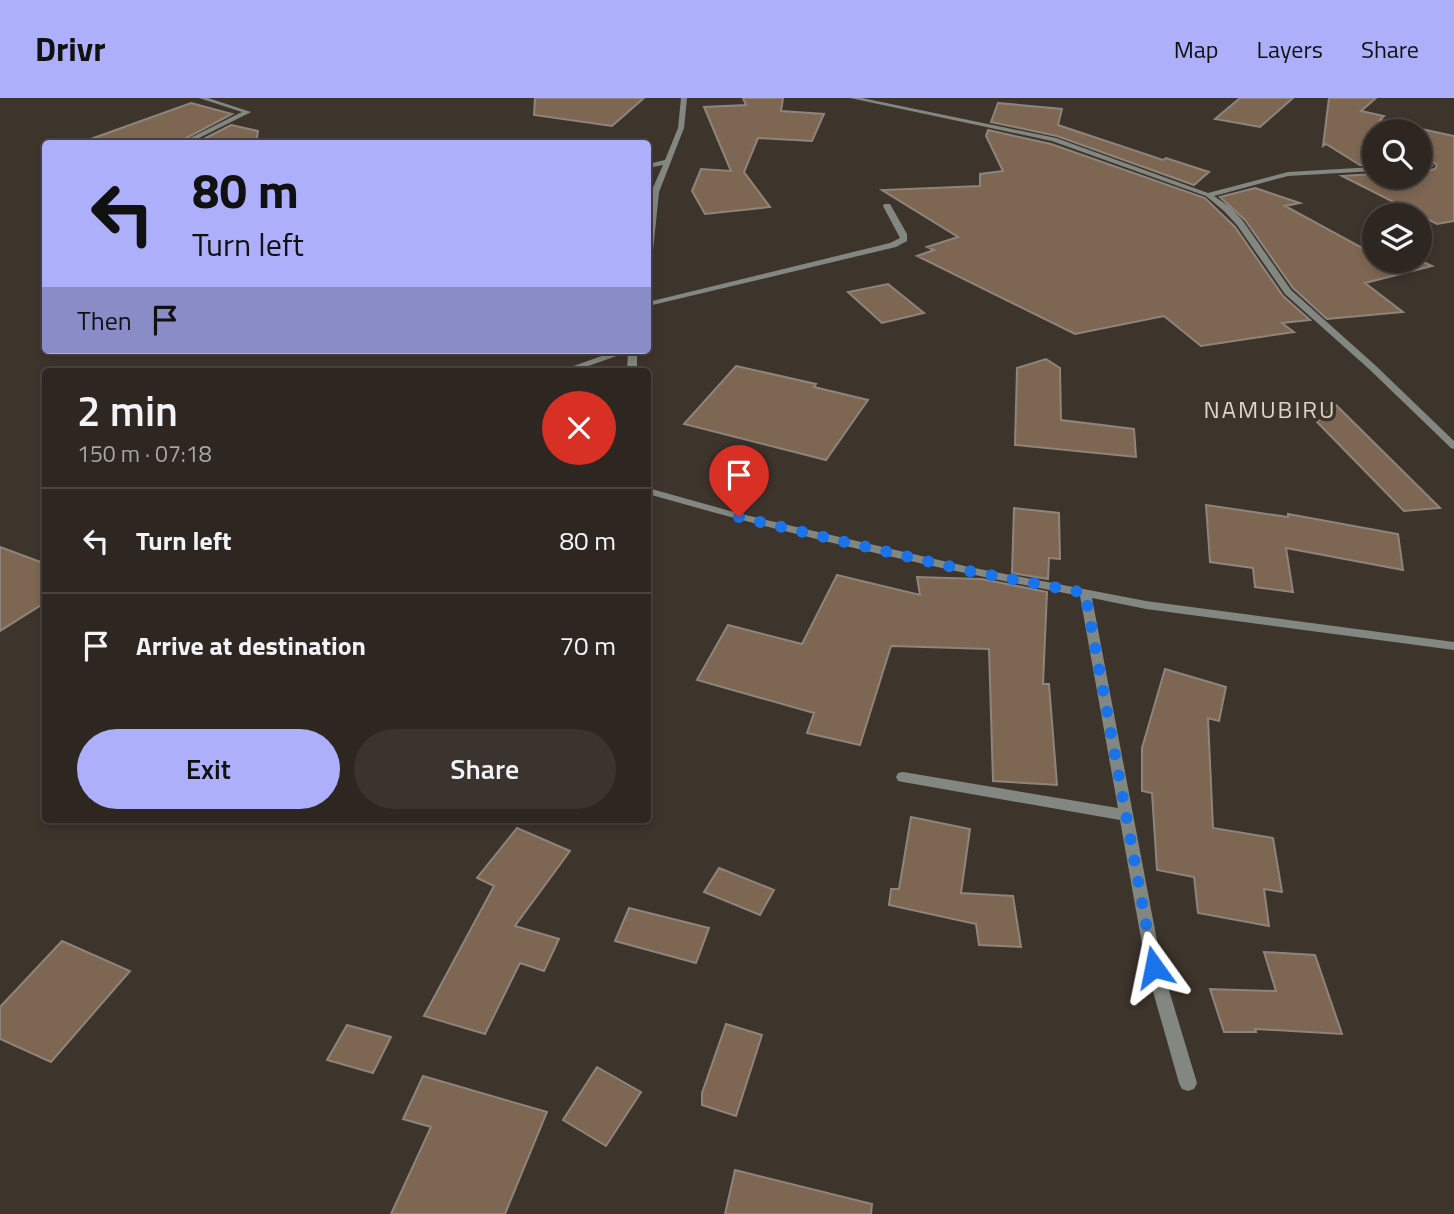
<!DOCTYPE html>
<html lang="en">
<head>
<meta charset="utf-8">
<style>
  :root { --surface:#2e2721; --page:#3a332e; --text:#f1f3f6; --muted:#a7a5a5; --line:#49443f; --accent:#adaffb }
  body { margin:0; font-family:"Titillium Web",sans-serif; background:var(--page); color:var(--text); height:100vh; display:flex; flex-direction:column; font-size:26px; white-space:nowrap }
  * { box-sizing:border-box; margin:0 }
  p { font-size:23px; color:var(--muted) }
  .icon { flex:none; width:38px; height:38px; fill:none; stroke:currentColor; stroke-width:2; stroke-linecap:round; stroke-linejoin:round }
  .map { position:relative; flex:1; overflow:hidden }
  .side { position:absolute; left:42px; top:270px; width:609px; height:455px; display:flex; flex-direction:column; background:var(--surface); border-radius:7px; box-shadow:0 4px 10px #0003,0 0 0 2px var(--line) }
  .side>* { flex:none }
  .banner { position:absolute; left:42px; top:42px; width:609px; height:214px; border-radius:7px; box-shadow:0 4px 10px #0003,0 0 0 2px var(--line); background:#adaffb; color:#111; overflow:hidden }
  .buttons { position:absolute; left:1362px; top:21px; display:grid; gap:14px }
  .buttons a { display:grid; place-items:center; width:70px; height:70px; border-radius:50%; background:var(--surface); box-shadow:0 4px 10px #0003,0 0 0 2px var(--line); font-size:35px }
  .pin { position:absolute; display:grid; place-items:center; width:60px; height:60px; color:#fff; margin:-72px -30px; border-radius:50% 50% 50% 0; rotate:-45deg; box-shadow:0 0 7px #0007 }
  .pin .icon { rotate:45deg }
  .me { position:absolute; width:77px; margin:-38px; rotate:348deg; stroke-linejoin:round; filter:drop-shadow(0 0 5px #0008) }
  .turn { display:flex; align-items:center; gap:24px; height:147px; padding:0 35px; font-size:32px }
  .turn .icon { width:91px; height:91px; stroke-width:2.5 }
  .turn b { display:block; font-size:49px; line-height:60px }
  .then { display:flex; align-items:center; height:66px; padding:0 35px; background:#0003; gap:14px; font-size:26px }
  .round { display:grid; place-items:center; flex:none; width:74px; height:74px; border-radius:37px; background:var(--page) }
  .summary { display:flex; align-items:center; justify-content:space-between; height:119px; padding:0 35px }
  h1 { font-size:42px; font-weight:600; line-height:52px }
  .action { display:flex; gap:14px; margin-top:auto; padding:14px 35px }
  .action a { flex:1; height:80px; border-radius:42px; background:var(--accent); color:#111; font-size:28px; font-weight:600; line-height:80px; text-align:center }
  .action a+a { background:var(--page); color:var(--text) }
  ul { padding:0; list-style:none }
  li { display:flex; align-items:center; gap:21px; height:105px; padding:0 35px; border-top:2px solid var(--line) }
  li div { flex:1 }
  li b { display:block; font-size:26px }
  li em { font-style:normal }
  header { display:flex; align-items:center; gap:42px; box-sizing:border-box; height:98px; padding:0 35px; background:var(--accent); color:#111 }
  header strong { font-size:33px }
  nav { display:flex; gap:38px; margin-inline-start:auto; font-size:24px }
  .map>svg:first-child { display:block }
</style>
</head>
<body>
<header>
<strong>Drivr</strong>
<nav><a>Map</a><a>Layers</a><a>Share</a></nav>
</header>
<div class="map">
<svg width="1454" height="1116" viewBox="0 0 1454 1116">
  <rect width="100%" height="100%" fill="#3d342c"/>
  <!-- building -->
  <path fill="#7d6753" stroke="#8f847b" stroke-width="2" d="M 535,0 L 644,0 L 612,28 L 534,17 Z
    M 743,0 L 783,0 L 781,13 L 824,16 L 812,43 L 758,40 L 744,74 L 770,109 L 705,116 L 692,93 L 701,71 L 731,73 L 704,9 L 746,7 Z
    M 1240,0 L 1293,0 L 1260,29 L 1215,21 Z
    M 1329,0 L 1376,0 L 1361,13 L 1384,18 L 1380,22 L 1454,38 L 1454,123 L 1437,126 L 1342,78 L 1374,76 L 1374,79 L 1419,79 L 1419,74 L 1435,71 L 1437,67 L 1431,63 L 1419,64 L 1419,33 L 1374,33 L 1374,66 L 1360,67 L 1326,46 L 1323,48 Z
    M 191,5 L 232,16 L 175,46 L 89,46 L 88,42 Z
    M 998,5 L 1062,11 L 1058,27 L 1163,62 L 1166,60 L 1209,74 L 1194,87 L 1057,38 L 991,24 Z
    M 231,27 L 258,33 L 256,46 L 194,46 Z
    M 988,32 L 1051,46 L 1205,100 L 1235,129 L 1283,198 L 1310,222 L 1282,225 L 1294,234 L 1201,248 L 1164,218 L 1075,236 L 917,158 L 934,152 L 927,149 L 958,139 L 882,92 L 980,88 L 980,76 L 1003,73 L 986,38 Z
    M 1255,90 L 1300,105 L 1285,108 L 1364,151 L 1374,148 L 1374,163 L 1419,162 L 1432,168 L 1365,185 L 1403,214 L 1327,221 L 1293,190 L 1245,122 L 1220,99 Z
    M 888,186 L 924,215 L 882,225 L 848,194 Z
    M 1046,261 L 1060,270 L 1061,322 L 1134,331 L 1136,359 L 1015,347 L 1017,270 Z
    M 736,268 L 816,286 L 814,289 L 868,302 L 826,362 L 684,326 Z
    M 1335,306 L 1440,410 L 1404,413 L 1317,324 Z
    M 1206,407 L 1288,419 L 1288,416 L 1398,436 L 1403,472 L 1286,450 L 1293,494 L 1255,489 L 1253,470 L 1210,464 Z
    M 1014,410 L 1059,415 L 1060,461 L 1049,460 L 1048,481 L 1012,475 Z
    M 0,449 L 46,466 L 46,504 L 0,533 Z
    M 837,477 L 920,497 L 917,479 L 981,481 L 1047,494 L 1043,586 L 1049,586 L 1057,687 L 993,683 L 989,551 L 891,548 L 860,647 L 807,635 L 814,615 L 697,582 L 728,527 L 802,546 Z
    M 1165,571 L 1226,589 L 1219,623 L 1208,620 L 1213,730 L 1273,740 L 1282,794 L 1264,791 L 1269,828 L 1198,815 L 1194,779 L 1157,772 L 1152,695 L 1142,693 L 1142,650 Z
    M 911,719 L 970,731 L 961,795 L 1013,798 L 1021,849 L 979,847 L 976,826 L 889,807 L 891,791 L 899,791 Z
    M 517,730 L 570,753 L 515,828 L 559,841 L 544,873 L 520,865 L 485,936 L 424,918 L 494,788 L 477,780 Z
    M 719,770 L 774,792 L 760,817 L 704,794 Z
    M 629,810 L 709,830 L 696,865 L 615,843 Z
    M 62,843 L 130,873 L 51,964 L 0,941 L 0,909 Z
    M 1264,854 L 1315,857 L 1342,936 L 1255,931 L 1256,934 L 1224,934 L 1210,891 L 1276,893 Z
    M 726,926 L 762,937 L 736,1018 L 702,1007 L 702,995 Z
    M 347,927 L 391,939 L 373,975 L 327,962 Z
    M 597,969 L 641,994 L 606,1048 L 563,1022 Z
    M 423,978 L 547,1014 L 505,1116 L 391,1116 L 431,1029 L 403,1021 Z
    M 735,1072 L 872,1106 L 871,1116 L 725,1116 Z"/>
  <g fill="none" stroke-linecap="round" stroke-linejoin="round">
    <!-- minor -->
    <path fill="#838781" fill-rule="evenodd" d="M 199,0 L 208,0 L 251,14 L 187,46 L 178,46 L 242,14 Z
      M 681,0 L 687,0 L 684,30 L 659,94 L 652,163 L 648,165 L 648,131 L 651,94 L 663,67 L 648,70 L 648,66 L 665,62 L 678,30 Z
      M 850,0 L 862,0 L 1056,40 L 1208,95 L 1288,74 L 1374,69 L 1374,73 L 1288,78 L 1214,98 L 1230,109 L 1243,123 L 1291,192 L 1375,267 L 1454,343 L 1454,351 L 1451,350 L 1369,271 L 1285,196 L 1237,127 L 1224,113 L 1206,98 L 1052,43 Z
      M 1419,67 L 1431,66 L 1434,68 L 1419,71 Z
      M 884,106 L 890,106 L 907,136 L 907,143 L 896,149 L 648,208 L 648,204 L 890,145 L 900,140 L 883,108 Z
      M 618,252 L 637,252 L 637,273 L 627,273 L 628,254 L 574,273 L 560,273 Z
      M 648,390 L 741,416 L 969,469 L 1146,503 L 1454,544 L 1454,552 L 1146,511 L 1092,500 L 1162,869 L 1197,985 L 1194,991 L 1188,993 L 1182,991 L 1179,985 L 1146,869 L 1120,722 L 903,684 L 898,683 L 896,679 L 898,675 L 903,674 L 1118,710 L 1080,498 C 934,470 790,437 648,396 Z"/>
  </g>
  <g fill="none" stroke-linecap="round" stroke-linejoin="round">
    <!-- route -->
    <path stroke="#1a73e8" stroke-width="12" stroke-dasharray="0 21.6" d="M 739,419 L 969,473 L 1085,495 L 1154,869"/>
  </g>
  <g text-anchor="middle" stroke-width="7" stroke-linejoin="round" paint-order="stroke">
    <!-- far-quarter labels -->
    <g font-size="24" letter-spacing="2" fill="#ded3c8" stroke="#3d342c">
      <text x="1270" y="320">NAMUBIRU</text>
    </g>
  </g>
</svg>
<div class="buttons">
<a><svg class="icon" aria-label="search" viewBox="0 0 24 24"><circle cx="10" cy="10" r="6"/><path d="M15 15l6 6"/></svg></a>
<a><svg class="icon" aria-label="layers" viewBox="0 0 24 24"><path d="M12 4l9 5-9 5-9-5zM3 14l9 5 9-5"/></svg></a>
</div>
<div class="pin" style="left:739px;top:419px;background:#d93025"><svg class="icon" aria-label="arrive" viewBox="0 0 24 24"><path d="M6 21V4h12l-3 4 3 4H6"/></svg></div>
<svg class="me" style="left:1154px;top:869px" viewBox="-20 -20 40 40"><path d="M0-17L14 15 0 8-14 15z" fill="#1a73e8" stroke="#fff" stroke-width="4"/></svg>
<div class="banner">
<div class="turn"><svg class="icon" aria-label="left" viewBox="0 0 24 24"><path d="M17 20v-9H6M10 6l-5 5 5 5"/></svg><div><b>80 m</b>Turn left</div></div>
<div class="then">Then<svg class="icon" aria-label="arrive" viewBox="0 0 24 24"><path d="M6 21V4h12l-3 4 3 4H6"/></svg></div>
</div>
<section class="side">
<div class="summary"><div><h1>2 min</h1><p>150 m · 07:18</p></div><a class="round" style="background:#d93025;color:#fff"><svg class="icon" aria-label="close" viewBox="0 0 24 24"><path d="M6 6l12 12M18 6L6 18"/></svg></a></div>
<ul>
<li><svg class="icon" aria-label="left" viewBox="0 0 24 24"><path d="M17 20v-9H6M10 6l-5 5 5 5"/></svg><div><b>Turn left</b></div><em>80 m</em></li>
<li><svg class="icon" aria-label="arrive" viewBox="0 0 24 24"><path d="M6 21V4h12l-3 4 3 4H6"/></svg><div><b>Arrive at destination</b></div><em>70 m</em></li>
</ul>
<div class="action"><a>Exit</a><a>Share</a></div>
</section>
</div>
</body>
</html>
